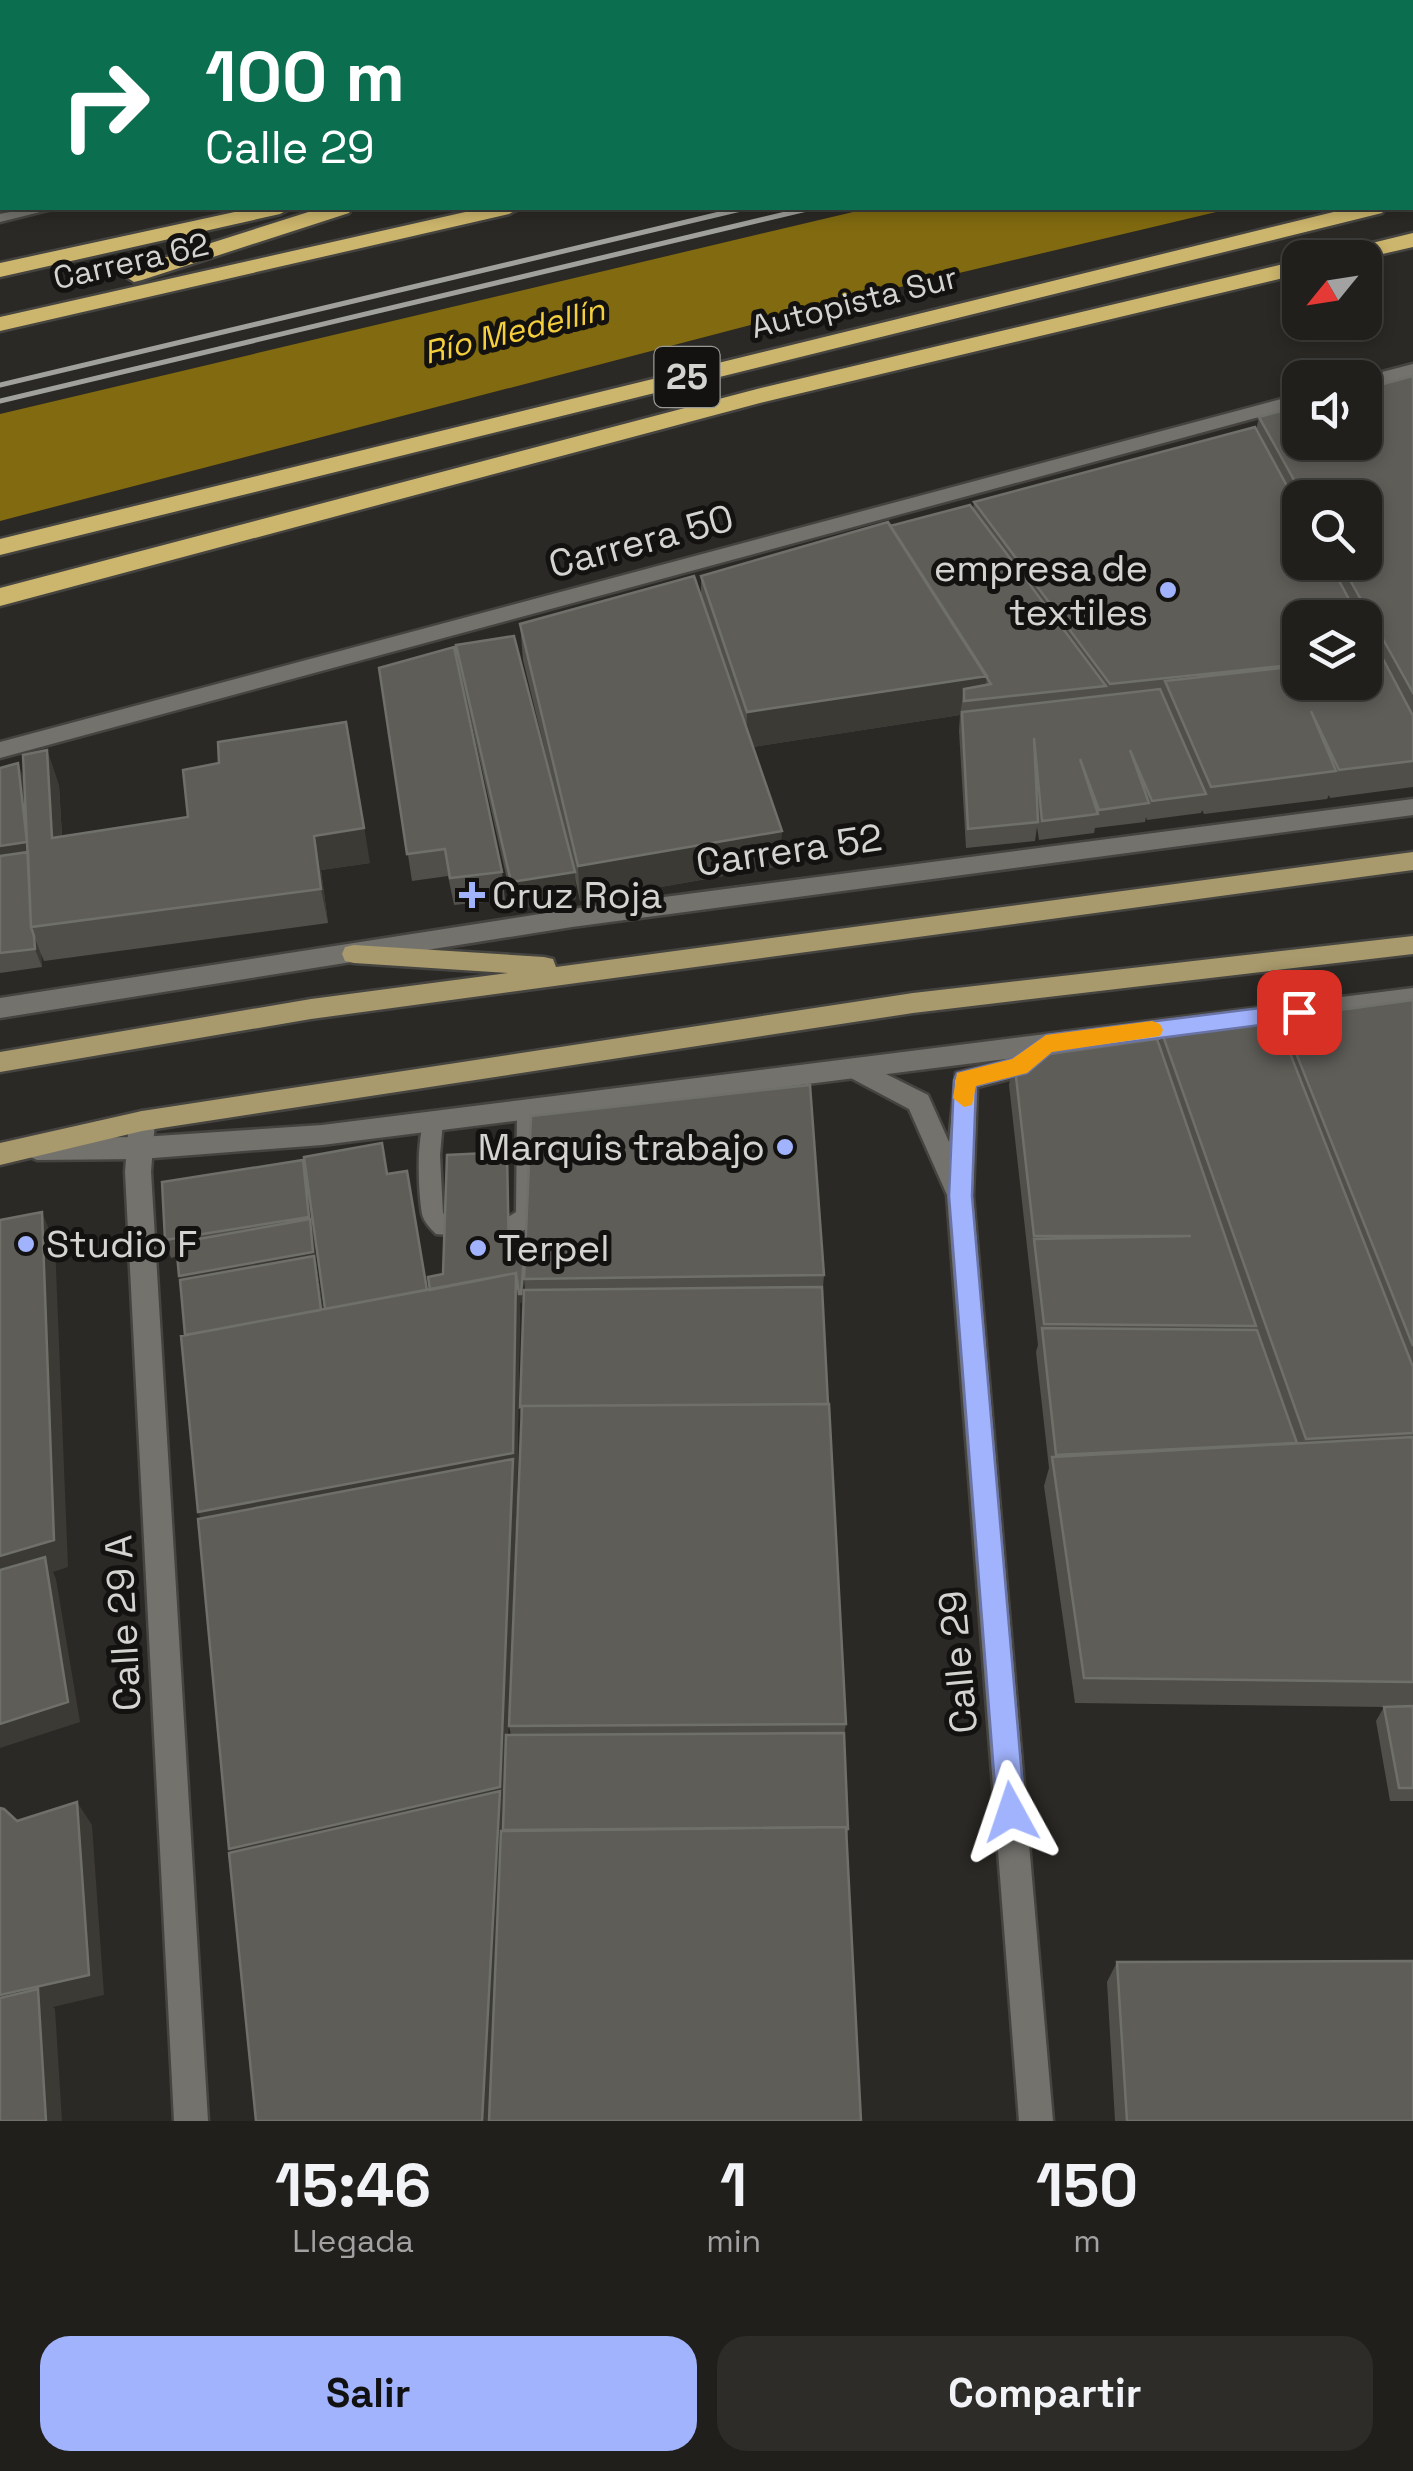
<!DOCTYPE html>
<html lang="es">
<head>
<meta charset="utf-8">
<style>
  :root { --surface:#201f1c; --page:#2d2c29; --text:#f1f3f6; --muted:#a2a2a3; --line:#3d3d3b; --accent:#a1b3fd }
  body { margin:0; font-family:"Space Grotesk",sans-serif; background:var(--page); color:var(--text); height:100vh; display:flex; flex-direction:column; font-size:38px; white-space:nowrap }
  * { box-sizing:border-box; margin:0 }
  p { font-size:32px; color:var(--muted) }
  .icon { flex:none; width:55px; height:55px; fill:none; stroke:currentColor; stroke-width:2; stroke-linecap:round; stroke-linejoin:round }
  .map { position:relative; height:2121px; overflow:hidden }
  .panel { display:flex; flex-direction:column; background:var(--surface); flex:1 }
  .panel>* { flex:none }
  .top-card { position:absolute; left:0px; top:0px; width:1415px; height:210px; box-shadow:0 5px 15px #0003,0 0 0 2px var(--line); background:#0b6e4f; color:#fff; overflow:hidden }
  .needle { width:65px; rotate:240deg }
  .fabs { position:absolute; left:1282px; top:240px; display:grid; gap:20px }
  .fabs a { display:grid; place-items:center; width:100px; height:100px; border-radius:20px; background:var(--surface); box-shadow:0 5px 15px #0003,0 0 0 2px var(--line); font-size:50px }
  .pin { position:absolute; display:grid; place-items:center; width:85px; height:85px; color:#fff; margin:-42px; border-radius:20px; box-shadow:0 5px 15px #0006 }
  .me { position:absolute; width:110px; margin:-55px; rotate:355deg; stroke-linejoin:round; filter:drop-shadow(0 0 8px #0008) }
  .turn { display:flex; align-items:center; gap:35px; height:210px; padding:0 40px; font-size:45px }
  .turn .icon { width:130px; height:130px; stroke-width:2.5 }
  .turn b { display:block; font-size:70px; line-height:85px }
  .eta { display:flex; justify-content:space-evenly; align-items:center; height:170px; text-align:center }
  .eta b { font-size:60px; font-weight:600; line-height:70px }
  .primary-button { display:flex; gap:20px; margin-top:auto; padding:20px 40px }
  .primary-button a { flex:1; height:115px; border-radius:30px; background:var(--accent); color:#111; font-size:40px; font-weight:600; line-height:115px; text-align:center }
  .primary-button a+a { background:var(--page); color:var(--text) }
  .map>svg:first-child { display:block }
</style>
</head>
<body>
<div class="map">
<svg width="1413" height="2121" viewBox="0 0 1413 2121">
  <rect width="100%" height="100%" fill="#2b2925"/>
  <!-- water -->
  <path fill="#816a10" d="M 870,208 L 1233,208 L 858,297 L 0,521 L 0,414 Z"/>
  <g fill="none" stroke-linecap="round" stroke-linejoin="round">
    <defs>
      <path id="lane" d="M 30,208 L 56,208 L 0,222 L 0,214 Z
        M 527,1102 L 534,1104 L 537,1110 C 537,1134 542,1198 535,1217 C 529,1231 515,1237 502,1233 L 498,1227 L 502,1221 L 516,1212 L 517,1110 L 520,1104 Z
        M 433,1113 L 440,1115 L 443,1121 L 440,1155 L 443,1213 L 448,1219 L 477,1222 L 481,1228 L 477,1234 L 470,1237 L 436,1234 C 430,1228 424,1222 422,1214 C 418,1189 416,1138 426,1115 Z"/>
      <path id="street" d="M 1038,1040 L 1047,1043 L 1050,1050 L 1028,1074 L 977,1087 L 973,1196 L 1053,2121 L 1019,2121 L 947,1195 L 909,1109 L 847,1076 L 843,1069 L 847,1062 L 856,1059 L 928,1095 L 949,1142 L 956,1073 L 1011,1059 Z
        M 142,1111 L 151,1114 L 155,1121 L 151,1172 L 208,2121 L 174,2121 L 125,1172 L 129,1121 L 133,1114 Z"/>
      <path id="secondary" d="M 1413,364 L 1413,376 L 1365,388 L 1365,378 L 1359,378 Z
        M 1300,394 L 1300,406 L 0,758 L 0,742 Z
        M 1413,799 L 1413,815 L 572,927 L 0,1018 L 0,998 L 572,909 Z
        M 1413,988 L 1413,1008 L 322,1145 L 141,1159 L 37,1160 L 28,1156 L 24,1149 L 28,1142 L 37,1138 L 141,1137 L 322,1125 Z"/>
      <path id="primary" d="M 2,7 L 2,17 L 0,18 L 0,8 Z
        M 2,32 L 2,42 L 0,43 L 0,33 Z
        M 1413,852 L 1413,870 L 311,1019 L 0,1072 L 0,1052 L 311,999 L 508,973 L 354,963 L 345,961 L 342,954 L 345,947 L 354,945 L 544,957 L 553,959 L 556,967 Z
        M 1413,936 L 1413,954 L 913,1013 L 142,1131 L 0,1165 L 0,1143 L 142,1111 L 913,993 Z"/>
      <path id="highway" d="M 1412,192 L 1413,192 L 1413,204 L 1412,204 Z
        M 253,208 L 291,208 L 280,214 L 0,277 L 0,263 Z
        M 321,208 L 352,208 L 349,213 L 142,280 L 134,282 L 123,275 L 126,270 Z
        M 483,208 L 520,208 L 509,214 L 0,331 L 0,317 Z
        M 1350,208 L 1385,208 L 1382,213 L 0,555 L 0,539 Z
        M 1413,233 L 1413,247 L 1365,258 L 1328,258 L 1331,253 Z
        M 1300,260 L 1300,274 L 760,403 L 0,606 L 0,588 L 757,389 Z"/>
    </defs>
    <!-- lane casing -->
    <use href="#lane" stroke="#454440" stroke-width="5"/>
    <!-- street casing -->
    <use href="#street" stroke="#454440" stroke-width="5"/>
    <!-- secondary casing -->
    <use href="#secondary" stroke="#454440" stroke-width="5"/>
    <!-- primary casing -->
    <use href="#primary" stroke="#454440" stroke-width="5"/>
    <!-- highway casing -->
    <use href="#highway" stroke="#454440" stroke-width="5"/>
    <!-- path -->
    <path stroke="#878683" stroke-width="5" stroke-dasharray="5 5" stroke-linecap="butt" d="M 898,2 L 909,0"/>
    <!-- lane -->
    <use href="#lane" fill="#73726d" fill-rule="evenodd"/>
    <!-- street -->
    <use href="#street" fill="#73726d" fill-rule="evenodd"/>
    <!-- secondary -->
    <use href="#secondary" fill="#73726d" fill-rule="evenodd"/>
    <!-- primary -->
    <use href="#primary" fill="#a89a6c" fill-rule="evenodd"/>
    <!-- highway -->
    <use href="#highway" fill="#ccb56c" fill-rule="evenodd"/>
    <!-- rail -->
    <path stroke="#a0a09c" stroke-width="5" d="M 0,385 L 745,208
      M 0,401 L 811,208"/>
  </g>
  <!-- wall -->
  <path fill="#504f4a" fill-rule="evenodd" d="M 1413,376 L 1413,787 L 1330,798 L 1329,795 L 1327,799 L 1204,814 L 1202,810 L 1201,813 L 1147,820 L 1146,817 L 1145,822 L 1095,828 L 1094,833 L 1039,840 L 1037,827 L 1035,841 L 966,848 L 959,731 L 960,715 L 753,747 L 781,866 L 580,901 L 575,878 L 576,899 L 514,910 L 464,691 L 502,872 L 505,900 L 454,905 L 448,876 L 412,881 L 379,668 L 459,669 L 456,645 L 559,809 L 523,660 L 520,624 L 701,598 L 701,576 L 890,526 L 973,509 L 974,502 L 1256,430 L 1259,417 ZM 1300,498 L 1365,498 L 1365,562 L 1300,562 ZM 1300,618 L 1365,618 L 1365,682 L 1300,682 Z
    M 47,750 L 59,786 L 62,836 L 370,863 L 321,870 L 328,923 L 44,961 L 41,954 L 42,967 L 0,973 L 0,768 L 18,763 L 24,780 Z
    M 1413,1000 L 1413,1801 L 1390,1801 L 1376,1721 L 1384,1707 L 1075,1703 L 1044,1486 L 1049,1468 L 1036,1352 L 1038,1345 L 1009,1085 L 1014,1059 L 1159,1044 L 1162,1033 L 1280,1025 L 1282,1018 Z
    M 507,1152 L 510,1260 L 824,1275 L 822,1300 L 846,1724 L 844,1735 L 848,1829 L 847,1840 L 231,1853 L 229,1849 L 181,1280 L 178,1256 L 171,1258 L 165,1240 L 306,1172 L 388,1174 L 428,1290 L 430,1290 L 443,1274 ZM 309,1193 L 325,1309 L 323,1309 L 317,1269 ZM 524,1279 L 525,1290 L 520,1407 L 521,1419 L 509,1726 L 511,1735 L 508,1735 L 517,1488 L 520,1303 L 522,1302 Z
    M 1117,1962 L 1413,2121 L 1115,2121 L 1107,1982 Z"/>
  <!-- shaded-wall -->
  <path fill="#3b3a35" d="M 655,0 L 701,0 L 701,2 L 643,2 Z
    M 858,0 L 879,0 L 858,2 Z
    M 2,141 L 2,191 L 0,192 L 0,142 Z
    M 987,676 L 984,699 L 964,689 L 960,715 L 746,748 L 747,712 Z
    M 47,750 L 59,786 L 64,872 L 52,838 Z
    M 353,757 L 370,863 L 321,870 L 328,923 L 321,889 L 314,836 Z
    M 18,763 L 28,791 L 37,865 L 0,875 L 0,846 Z
    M 782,831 L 781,866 L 580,901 L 578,866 Z
    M 575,872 L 576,899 L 514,910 L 511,882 Z
    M 34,936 L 41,954 L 42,967 L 35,949 Z
    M 303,1160 L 307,1177 L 317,1269 L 327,1335 L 192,1361 L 185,1293 L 179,1276 L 310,1223 Z
    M 42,1212 L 55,1244 L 68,1567 L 53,1572 L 56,1579 L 80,1722 L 0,1748 L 0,1556 Z
    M 524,1258 L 525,1266 L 522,1302 L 520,1303 L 517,1488 L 505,1811 L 489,2121 L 482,2121 L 241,1871 L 229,1849 L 209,1540 L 198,1512 L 516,1273 Z
    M 77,1802 L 92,1825 L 104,1995 L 53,2007 L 55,2009 L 62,2121 L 46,2121 L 0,2019 L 0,1995 Z"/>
  <!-- building -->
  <path fill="#5e5d58" stroke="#70706b" stroke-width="2.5" d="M 249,0 L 655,0 L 643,2 L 237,2 Z
    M 0,53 L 2,53 L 2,141 L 0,142 Z
    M 1413,376 L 1413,693 L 1340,562 L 1365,562 L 1365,498 L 1304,498 L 1259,417 L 1300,406 L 1300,442 L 1365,442 L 1365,389 Z
    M 1255,427 L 1300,510 L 1300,562 L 1329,562 L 1359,618 L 1300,618 L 1300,664 L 1110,684 L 974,502 Z
    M 970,505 L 1106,686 L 964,701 L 964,689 L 991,684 L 890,526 Z
    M 888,522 L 987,676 L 747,712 L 701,576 Z
    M 694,576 L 782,831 L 578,866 L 520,624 Z
    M 1365,628 L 1380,655 L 1365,657 Z
    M 514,636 L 575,872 L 511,882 L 456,645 Z
    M 454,647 L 502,872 L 450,878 L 445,849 L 407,854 L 379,668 Z
    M 1382,657 L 1413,716 L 1413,761 L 1339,770 L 1311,711 L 1336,771 L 1211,787 L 1165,681 L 1300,666 L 1300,682 L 1365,682 L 1365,659 Z
    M 1160,689 L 1206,794 L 1152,801 L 1130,750 L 1149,803 L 1099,810 L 1080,759 L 1098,814 L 1042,821 L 1034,738 L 1038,822 L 968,829 L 962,712 Z
    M 346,722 L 364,828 L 314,836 L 321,889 L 31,927 L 23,755 L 47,750 L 52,838 L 188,817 L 183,770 L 219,763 L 218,742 Z
    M 18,763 L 27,842 L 0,846 L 0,768 Z
    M 28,852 L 31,927 L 34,936 L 35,949 L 0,953 L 0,856 Z
    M 1413,1000 L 1413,1346 L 1282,1018 Z
    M 1277,1020 L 1413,1367 L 1413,1433 L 1306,1439 L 1162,1033 Z
    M 1157,1039 L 1256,1326 L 1044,1324 L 1034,1239 L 1191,1236 L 1034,1236 L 1014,1059 Z
    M 810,1085 L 824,1275 L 524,1279 L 531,1116 Z
    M 382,1143 L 387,1174 L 407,1171 L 427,1290 L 325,1309 L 304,1157 Z
    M 507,1152 L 509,1260 L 524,1258 L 521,1294 L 519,1294 L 516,1273 L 430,1290 L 428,1277 L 443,1274 L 447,1155 Z
    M 303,1160 L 309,1217 L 165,1240 L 162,1182 Z
    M 42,1212 L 54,1540 L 0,1556 L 0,1220 Z
    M 310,1219 L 313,1252 L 179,1276 L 176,1243 Z
    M 314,1256 L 321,1310 L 185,1335 L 180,1280 Z
    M 516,1273 L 513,1453 L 198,1512 L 181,1336 Z
    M 822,1287 L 828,1404 L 522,1406 L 520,1407 L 524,1290 Z
    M 1042,1328 L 1257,1330 L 1297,1443 L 1056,1455 Z
    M 829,1404 L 846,1724 L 509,1726 L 522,1406 Z
    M 1413,1437 L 1413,1682 L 1084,1678 L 1052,1457 Z
    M 513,1459 L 500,1787 L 229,1849 L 198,1519 Z
    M 45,1557 L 68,1702 L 0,1724 L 0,1570 Z
    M 1413,1706 L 1413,1788 L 1399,1788 L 1384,1707 Z
    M 844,1733 L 848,1829 L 846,1829 L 846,1827 L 503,1830 L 506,1735 Z
    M 500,1791 L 482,2121 L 256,2121 L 229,1853 Z
    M 77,1802 L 89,1975 L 0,1995 L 0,1808 L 4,1809 L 17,1821 Z
    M 846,1827 L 861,2121 L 489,2121 L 501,1831 Z
    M 1413,1961 L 1413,2121 L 1127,2121 L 1117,1962 Z
    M 38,1989 L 46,2121 L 0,2121 L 0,1998 Z"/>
  <!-- route -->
  <path fill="#a1b3fd" stroke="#6974a4" stroke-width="2.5" d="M 1299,1003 L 1310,1012 L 1299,1020 L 1052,1052 L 1027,1073 L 976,1086 L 972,1196 L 1025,1812 L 1021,1823 L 1011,1827 L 1001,1823 L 997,1812 L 949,1196 L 954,1080 L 957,1073 L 1012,1059 L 1046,1035 Z"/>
  <!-- slow -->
  <path fill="#f59e0b" d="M 1152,1021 L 1160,1024 L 1163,1030 L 1160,1036 L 1052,1052 L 1027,1073 L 976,1086 L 972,1105 L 964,1107 L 953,1098 L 957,1073 L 1012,1059 L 1046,1035 Z"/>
  <!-- markers -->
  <g fill="#a1b3fd" stroke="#131210" stroke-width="4">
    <circle cx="1168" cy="590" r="10"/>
    <path d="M467 880h10v10h10v10h-10v10h-10v-10h-10v-10h10z"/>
    <circle cx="785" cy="1147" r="10"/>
    <circle cx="26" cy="1244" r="10"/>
    <circle cx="478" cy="1248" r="10"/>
  </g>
  <g text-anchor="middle" stroke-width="10" stroke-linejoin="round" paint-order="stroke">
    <!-- far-street labels -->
    <g font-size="32" fill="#d3d3d0" stroke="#131210">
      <text transform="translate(131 261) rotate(-13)" y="11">Carrera 62</text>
      <text transform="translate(854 302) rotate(-14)" y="11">Autopista Sur</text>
    </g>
    <!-- far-water labels -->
    <g font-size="32" font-style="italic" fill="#f6cf3c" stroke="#131210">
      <text transform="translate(514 331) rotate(-14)" y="11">Río Medellín</text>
    </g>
    <!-- shield labels -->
    <rect fill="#131210" stroke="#999996" stroke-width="2.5" x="654.5" y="347" width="65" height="60" rx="8"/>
    <g font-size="35" font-weight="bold" fill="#d3d3d0">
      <text x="687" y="389">25</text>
    </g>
    <!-- street labels -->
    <g font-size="38" fill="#d3d3d0" stroke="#131210">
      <text transform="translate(641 541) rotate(-15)" y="13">Carrera 50</text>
      <text transform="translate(789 850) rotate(-8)" y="13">Carrera 52</text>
      <text transform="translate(123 1623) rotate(-93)" y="13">Calle 29 A</text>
      <text transform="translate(958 1662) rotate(-95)" y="13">Calle 29</text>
    </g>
    <!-- poi labels -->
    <g font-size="38" fill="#d3d3d0" stroke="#131210" text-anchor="start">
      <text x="1148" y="581" text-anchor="end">empresa de<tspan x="1148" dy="44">textiles</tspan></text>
      <text x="492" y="908">Cruz Roja</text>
      <text x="765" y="1160" text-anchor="end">Marquis trabajo</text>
      <text x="46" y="1257">Studio F</text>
      <text x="498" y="1261">Terpel</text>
    </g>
  </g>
</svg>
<div class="fabs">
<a><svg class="needle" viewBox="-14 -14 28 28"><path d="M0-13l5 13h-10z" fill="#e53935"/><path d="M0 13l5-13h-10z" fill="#a2a2a3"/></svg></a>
<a><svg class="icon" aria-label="sound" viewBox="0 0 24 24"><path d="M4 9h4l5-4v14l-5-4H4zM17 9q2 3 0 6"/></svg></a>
<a><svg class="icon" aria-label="search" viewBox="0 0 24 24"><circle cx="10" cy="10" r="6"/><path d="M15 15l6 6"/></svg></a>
<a><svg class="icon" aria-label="layers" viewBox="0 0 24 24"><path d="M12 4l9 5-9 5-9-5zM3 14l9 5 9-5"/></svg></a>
</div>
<div class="pin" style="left:1299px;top:1012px;background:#d93025"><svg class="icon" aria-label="arrive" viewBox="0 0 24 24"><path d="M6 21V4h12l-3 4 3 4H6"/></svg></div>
<svg class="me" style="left:1011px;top:1812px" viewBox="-20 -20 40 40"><path d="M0-17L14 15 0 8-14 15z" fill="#a1b3fd" stroke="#fff" stroke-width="4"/></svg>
<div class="top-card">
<div class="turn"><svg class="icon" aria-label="right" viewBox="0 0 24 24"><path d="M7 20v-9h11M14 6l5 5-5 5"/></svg><div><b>100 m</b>Calle 29</div></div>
</div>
</div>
<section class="panel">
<div class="eta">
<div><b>15:46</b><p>Llegada</p></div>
<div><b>1</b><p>min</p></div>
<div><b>150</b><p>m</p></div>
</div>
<div class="primary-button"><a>Salir</a><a>Compartir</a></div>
</section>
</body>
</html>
